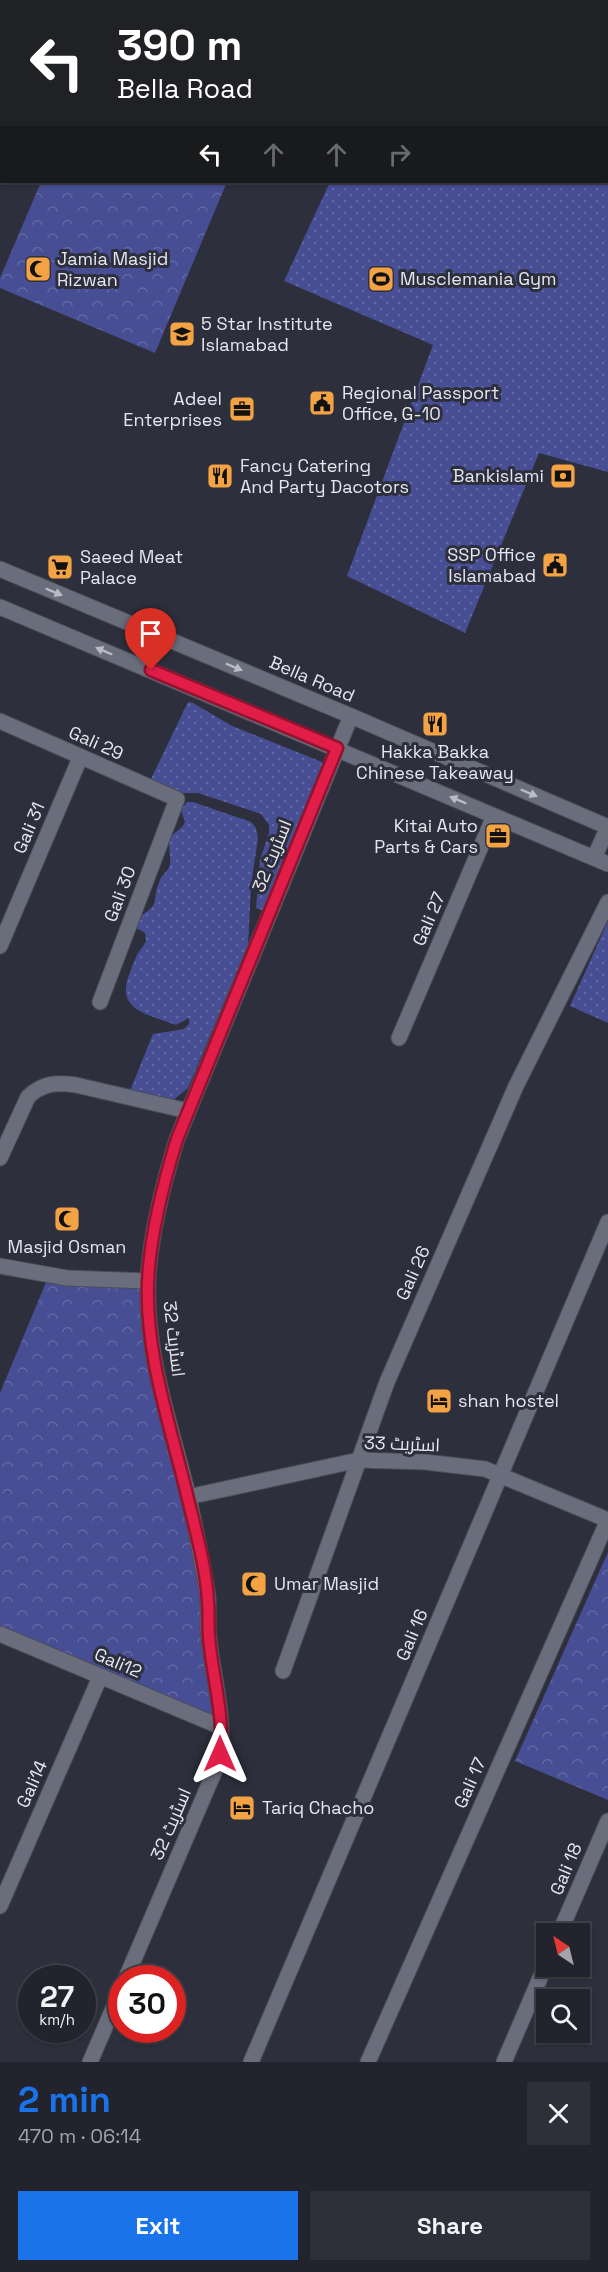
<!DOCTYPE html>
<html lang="en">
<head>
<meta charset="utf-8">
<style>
  :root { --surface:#22232d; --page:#2e2f39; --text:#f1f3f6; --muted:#a2a4aa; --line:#3f4049; --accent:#1a73e8 }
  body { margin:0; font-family:"Space Grotesk",Cairo,sans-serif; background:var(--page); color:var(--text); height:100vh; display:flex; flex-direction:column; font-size:22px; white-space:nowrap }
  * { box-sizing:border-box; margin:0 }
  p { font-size:20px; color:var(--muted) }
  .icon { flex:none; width:33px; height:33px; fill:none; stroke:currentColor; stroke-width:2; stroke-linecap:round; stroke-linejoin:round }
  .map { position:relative; height:2062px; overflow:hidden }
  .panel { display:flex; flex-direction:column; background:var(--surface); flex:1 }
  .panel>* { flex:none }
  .banner { position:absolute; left:0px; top:0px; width:609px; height:183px; box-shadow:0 2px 4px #0004,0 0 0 2px var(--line); background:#202124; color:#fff; overflow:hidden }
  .needle { width:39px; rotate:325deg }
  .buttons { position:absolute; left:536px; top:1923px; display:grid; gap:12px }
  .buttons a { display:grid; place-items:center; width:54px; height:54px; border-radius:0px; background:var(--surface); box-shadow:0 2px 4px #0004,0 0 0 2px var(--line); font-size:30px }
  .speed { position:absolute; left:18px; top:1965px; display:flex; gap:12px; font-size:30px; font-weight:700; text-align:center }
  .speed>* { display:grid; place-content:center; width:78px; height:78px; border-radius:50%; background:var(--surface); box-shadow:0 2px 4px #0004,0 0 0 2px var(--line); line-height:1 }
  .speed small { font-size:15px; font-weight:400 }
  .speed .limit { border:9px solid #d22; background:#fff; color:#111 }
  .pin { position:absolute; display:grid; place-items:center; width:51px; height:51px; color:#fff; margin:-62px -26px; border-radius:50% 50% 50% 0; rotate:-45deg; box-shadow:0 0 6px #0007 }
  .pin .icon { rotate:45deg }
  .me { position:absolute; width:66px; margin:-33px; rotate:0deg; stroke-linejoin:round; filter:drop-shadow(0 0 4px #0008) }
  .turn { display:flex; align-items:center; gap:21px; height:126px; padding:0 18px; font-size:27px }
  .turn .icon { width:78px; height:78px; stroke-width:2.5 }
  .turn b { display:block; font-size:42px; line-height:51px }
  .lanes { display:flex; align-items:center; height:57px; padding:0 18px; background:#0003; justify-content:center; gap:30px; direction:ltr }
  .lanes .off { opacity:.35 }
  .round { display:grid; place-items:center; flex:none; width:63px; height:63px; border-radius:0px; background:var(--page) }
  .summary { display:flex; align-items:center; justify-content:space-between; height:102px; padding:0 18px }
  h1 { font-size:36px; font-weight:600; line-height:45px; color:var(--accent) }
  .cta { display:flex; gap:12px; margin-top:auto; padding:12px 18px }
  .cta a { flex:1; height:69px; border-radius:0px; background:var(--accent); color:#fff; font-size:24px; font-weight:600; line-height:69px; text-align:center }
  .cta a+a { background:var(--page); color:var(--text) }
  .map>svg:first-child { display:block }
</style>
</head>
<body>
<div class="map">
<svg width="608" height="2062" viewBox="0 0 608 2062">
  <defs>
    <pattern id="grass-dots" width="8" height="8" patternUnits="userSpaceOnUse" patternTransform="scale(1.5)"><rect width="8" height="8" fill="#474e94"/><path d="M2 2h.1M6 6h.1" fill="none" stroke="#6168a3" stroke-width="1.8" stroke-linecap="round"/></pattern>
    <pattern id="park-crowns" width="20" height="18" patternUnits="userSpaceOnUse" patternTransform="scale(1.5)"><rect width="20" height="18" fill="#474e94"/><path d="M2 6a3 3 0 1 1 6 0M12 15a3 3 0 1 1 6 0" fill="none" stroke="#6168a3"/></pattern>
  </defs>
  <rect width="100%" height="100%" fill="#2d2f3c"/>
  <!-- grass -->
  <path fill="url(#grass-dots)" d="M 317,0 L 608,0 L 608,472 L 539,453 L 465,633 L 347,576 L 433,345 L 284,281 L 330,182 L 608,182 L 608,2 L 316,1 Z
    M 188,702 L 193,703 L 232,726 L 327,764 L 265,911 L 256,908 L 260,860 L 269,833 L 269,825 L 261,814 L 198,793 L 178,793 L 150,781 Z
    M 187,802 L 193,802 L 251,822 L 256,828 L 258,838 L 251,886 L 248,945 L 188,1088 L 172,1101 L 127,1098 L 153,1034 L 184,1029 L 189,1024 L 189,1018 L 176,1025 C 166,1022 157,1018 148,1015 C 116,1002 125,984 136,957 C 138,952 143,947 146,941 L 145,933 L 135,927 L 137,918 C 163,903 150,903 160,880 C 163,873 169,871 170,864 C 171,856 168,847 170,840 C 173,831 182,830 185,822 L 181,810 Z
    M 608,921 L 608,1023 L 570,1006 Z"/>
  <!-- park -->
  <path fill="url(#park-crowns)" d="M 41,182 L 227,182 L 155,353 L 0,288 L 0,278 Z
    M 49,1275 L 148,1281 L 149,1319 L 188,1497 L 221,1727 L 0,1634 L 0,1393 Z
    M 608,1552 L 608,1800 L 515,1761 Z"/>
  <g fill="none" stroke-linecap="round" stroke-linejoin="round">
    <defs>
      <path id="minor" d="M 0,569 L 351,716 L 608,827
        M 0,607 L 608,864
        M 0,721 L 177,799 L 100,1002
        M 594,858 L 608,827
        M 0,946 L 80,758
        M 399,1038 L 494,816
        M 0,1158 L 28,1097 C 42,1083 57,1082 76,1085 L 188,1111
        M 0,1266 L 67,1278 L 148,1281
        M 188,1497 L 359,1460 L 425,1462 L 485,1469 L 608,1520
        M 0,1634 L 221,1727
        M 283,1671 L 387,1382 L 516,1086 L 608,902
        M 0,1906 L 100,1677
        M 559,1934 L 608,1821
        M 126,1978 L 216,1768 C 229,1726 213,1681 209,1638 C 207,1625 209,1611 208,1597 C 203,1564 196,1532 189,1499 C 172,1428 145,1356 148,1281 C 150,1237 164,1181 177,1139 L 351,716
        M 90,2062 L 122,1988
        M 251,2062 L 608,1222
        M 368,2062 L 608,1520
        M 504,2062 L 546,1964"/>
    </defs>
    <!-- minor casing -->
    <use href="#minor" stroke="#4b4d58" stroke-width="17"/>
    <!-- minor -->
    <use href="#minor" stroke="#6a6d7c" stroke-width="15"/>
  </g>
  <!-- one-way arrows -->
  <defs><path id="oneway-solid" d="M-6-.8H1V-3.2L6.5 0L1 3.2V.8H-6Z" transform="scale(1.5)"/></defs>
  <g fill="#babcc7">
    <use href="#oneway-solid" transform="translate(54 592) rotate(23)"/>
    <use href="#oneway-solid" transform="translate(104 651) rotate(-157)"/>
    <use href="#oneway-solid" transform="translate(234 667) rotate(23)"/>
    <use href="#oneway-solid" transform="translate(529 793) rotate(23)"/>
    <use href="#oneway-solid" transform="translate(458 800) rotate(-157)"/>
  </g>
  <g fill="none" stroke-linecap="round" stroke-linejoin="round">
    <defs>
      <path id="route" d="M 151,670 L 337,748 L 177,1139 C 164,1181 150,1237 148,1281 C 145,1355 171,1427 188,1499 C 196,1532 206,1567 208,1601 C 209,1613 208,1625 209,1637 C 212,1676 225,1716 220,1754"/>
    </defs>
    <!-- route casing -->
    <use href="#route" stroke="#92132f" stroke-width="15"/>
    <!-- route -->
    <use href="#route" stroke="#e11d48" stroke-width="10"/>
  </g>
  <!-- icons -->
  <defs>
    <symbol id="mosque-square" viewBox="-11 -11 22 22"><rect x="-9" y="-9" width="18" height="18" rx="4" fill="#f4a344" stroke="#2d2f3c"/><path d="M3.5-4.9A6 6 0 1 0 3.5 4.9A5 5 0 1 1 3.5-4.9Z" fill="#111"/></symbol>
    <symbol id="stadium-square" viewBox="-11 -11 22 22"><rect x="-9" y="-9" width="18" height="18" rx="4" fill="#f4a344" stroke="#2d2f3c"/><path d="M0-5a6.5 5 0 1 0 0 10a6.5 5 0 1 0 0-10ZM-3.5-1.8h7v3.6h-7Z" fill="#111"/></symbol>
    <symbol id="university-square" viewBox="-11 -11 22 22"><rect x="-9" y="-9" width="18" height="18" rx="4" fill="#f4a344" stroke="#2d2f3c"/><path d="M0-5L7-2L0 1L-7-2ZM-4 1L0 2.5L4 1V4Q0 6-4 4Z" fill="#111"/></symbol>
    <symbol id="civic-square" viewBox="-11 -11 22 22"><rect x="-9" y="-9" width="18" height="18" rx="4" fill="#f4a344" stroke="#2d2f3c"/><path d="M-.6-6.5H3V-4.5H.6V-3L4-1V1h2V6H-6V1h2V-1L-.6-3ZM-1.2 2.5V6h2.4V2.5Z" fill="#111"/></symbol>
    <symbol id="office-square" viewBox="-11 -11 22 22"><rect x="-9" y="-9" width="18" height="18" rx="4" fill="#f4a344" stroke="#2d2f3c"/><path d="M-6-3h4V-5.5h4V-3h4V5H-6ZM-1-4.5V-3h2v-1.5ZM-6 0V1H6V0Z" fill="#111"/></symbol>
    <symbol id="restaurant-square" viewBox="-11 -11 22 22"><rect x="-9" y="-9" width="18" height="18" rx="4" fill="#f4a344" stroke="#2d2f3c"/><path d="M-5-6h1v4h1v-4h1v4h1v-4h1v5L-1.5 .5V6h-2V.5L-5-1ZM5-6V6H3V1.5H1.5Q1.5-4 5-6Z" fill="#111"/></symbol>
    <symbol id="bank-square" viewBox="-11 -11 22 22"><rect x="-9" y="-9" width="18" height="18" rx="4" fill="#f4a344" stroke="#2d2f3c"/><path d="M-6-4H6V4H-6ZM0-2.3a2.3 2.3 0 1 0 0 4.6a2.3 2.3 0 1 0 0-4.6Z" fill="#111"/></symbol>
    <symbol id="supermarket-square" viewBox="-11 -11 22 22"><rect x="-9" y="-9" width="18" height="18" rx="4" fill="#f4a344" stroke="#2d2f3c"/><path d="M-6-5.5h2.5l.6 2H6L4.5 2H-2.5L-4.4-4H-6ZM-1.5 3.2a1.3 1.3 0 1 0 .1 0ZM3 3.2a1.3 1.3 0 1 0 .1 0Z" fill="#111"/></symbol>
    <symbol id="hotel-square" viewBox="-11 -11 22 22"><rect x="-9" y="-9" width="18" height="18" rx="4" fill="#f4a344" stroke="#2d2f3c"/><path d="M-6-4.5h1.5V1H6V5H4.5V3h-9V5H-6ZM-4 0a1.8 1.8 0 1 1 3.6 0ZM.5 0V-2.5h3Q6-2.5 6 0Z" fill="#111"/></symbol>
  </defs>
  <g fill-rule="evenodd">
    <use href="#mosque-square" x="23" y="254" width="30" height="30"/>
    <use href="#stadium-square" x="366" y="264" width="30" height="30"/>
    <use href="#university-square" x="167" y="319" width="30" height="30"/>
    <use href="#civic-square" x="307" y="388" width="30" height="30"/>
    <use href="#office-square" x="227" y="394" width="30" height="30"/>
    <use href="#restaurant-square" x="205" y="461" width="30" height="30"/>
    <use href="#bank-square" x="548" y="461" width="30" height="30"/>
    <use href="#civic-square" x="540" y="550" width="30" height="30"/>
    <use href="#supermarket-square" x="45" y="552" width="30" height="30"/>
    <use href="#restaurant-square" x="420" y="709" width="30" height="30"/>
    <use href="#office-square" x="483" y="821" width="30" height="30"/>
    <use href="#mosque-square" x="52" y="1204" width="30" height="30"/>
    <use href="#hotel-square" x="424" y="1386" width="30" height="30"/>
    <use href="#mosque-square" x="239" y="1569" width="30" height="30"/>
    <use href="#hotel-square" x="227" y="1793" width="30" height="30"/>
  </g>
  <g text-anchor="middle" stroke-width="6" stroke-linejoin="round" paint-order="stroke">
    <!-- poi labels -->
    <g font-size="18" fill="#e5e6ef" stroke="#2d2f3c" text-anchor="start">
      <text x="57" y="265">Jamia Masjid<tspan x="57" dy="21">Rizwan</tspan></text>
      <text x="400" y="285">Musclemania Gym</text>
      <text x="201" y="330">5 Star Institute<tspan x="201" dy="21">Islamabad</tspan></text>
      <text x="342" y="399">Regional Passport<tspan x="342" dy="21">Office, G-10</tspan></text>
      <text x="222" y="405" text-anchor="end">Adeel<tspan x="222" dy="21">Enterprises</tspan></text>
      <text x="240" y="472">Fancy Catering<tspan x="240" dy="21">And Party Dacotors</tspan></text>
      <text x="544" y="482" text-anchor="end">Bankislami</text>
      <text x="536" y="561" text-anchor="end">SSP Office<tspan x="536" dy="21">Islamabad</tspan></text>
      <text x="80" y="563">Saeed Meat<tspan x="80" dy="21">Palace</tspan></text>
      <text x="435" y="758" text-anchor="middle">Hakka Bakka<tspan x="435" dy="21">Chinese Takeaway</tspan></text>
      <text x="478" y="832" text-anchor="end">Kitai Auto<tspan x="478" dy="21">Parts &amp; Cars</tspan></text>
      <text x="67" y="1253" text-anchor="middle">Masjid Osman</text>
      <text x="458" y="1407">shan hostel</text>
      <text x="274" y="1590">Umar Masjid</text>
      <text x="262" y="1814">Tariq Chacho</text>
    </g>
    <!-- street labels -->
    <g font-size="18" fill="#e5e6ef" stroke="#2d2f3c">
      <text transform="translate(312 679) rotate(23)" y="6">Bella Road</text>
      <text transform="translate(96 743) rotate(24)" y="6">Gali 29</text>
      <text transform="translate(29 828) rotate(-67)" y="6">Gali 31</text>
      <text transform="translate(272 856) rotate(-68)" y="6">اسٹریٹ 32</text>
      <text transform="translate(120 894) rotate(-69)" y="6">Gali 30</text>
      <text transform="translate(429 919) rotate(-67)" y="6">Gali 27</text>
      <text transform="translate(413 1273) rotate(-66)" y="6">Gali 26</text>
      <text transform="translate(174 1339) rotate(83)" y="6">اسٹریٹ 32</text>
      <text transform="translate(402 1444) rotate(2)" y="6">اسٹریٹ 33</text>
      <text transform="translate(412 1635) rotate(-67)" y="6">Gali 16</text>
      <text transform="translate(118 1663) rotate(23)" y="6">Gali12</text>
      <text transform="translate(470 1783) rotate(-66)" y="6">Gali 17</text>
      <text transform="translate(32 1784) rotate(-66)" y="6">Gali14</text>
      <text transform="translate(171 1824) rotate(-67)" y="6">اسٹریٹ 32</text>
      <text transform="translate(566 1869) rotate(-67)" y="6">Gali 18</text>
    </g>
  </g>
</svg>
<div class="buttons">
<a><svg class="needle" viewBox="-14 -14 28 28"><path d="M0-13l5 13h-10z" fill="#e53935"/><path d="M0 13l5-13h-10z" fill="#a2a4aa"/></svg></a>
<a><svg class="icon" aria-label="search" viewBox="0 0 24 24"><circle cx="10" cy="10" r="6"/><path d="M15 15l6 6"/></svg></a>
</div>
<div class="speed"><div>27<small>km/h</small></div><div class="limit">30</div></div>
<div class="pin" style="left:151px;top:670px;background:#d93025"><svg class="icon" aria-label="arrive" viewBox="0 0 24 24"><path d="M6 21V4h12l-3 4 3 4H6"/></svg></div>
<svg class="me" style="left:220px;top:1754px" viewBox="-20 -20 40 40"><path d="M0-17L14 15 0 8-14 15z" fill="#e11d48" stroke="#fff" stroke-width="4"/></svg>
<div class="banner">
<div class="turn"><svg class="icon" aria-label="left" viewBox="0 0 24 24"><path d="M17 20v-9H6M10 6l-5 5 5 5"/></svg><div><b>390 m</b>Bella Road</div></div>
<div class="lanes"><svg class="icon" aria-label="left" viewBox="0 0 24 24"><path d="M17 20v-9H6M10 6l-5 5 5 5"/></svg><svg class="icon off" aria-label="ahead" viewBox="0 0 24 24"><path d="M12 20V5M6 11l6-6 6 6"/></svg><svg class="icon off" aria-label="ahead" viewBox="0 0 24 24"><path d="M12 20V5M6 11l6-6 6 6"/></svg><svg class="icon off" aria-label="right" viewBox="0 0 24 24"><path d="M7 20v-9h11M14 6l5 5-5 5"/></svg></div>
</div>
</div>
<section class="panel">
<div class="summary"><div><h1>2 min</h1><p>470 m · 06:14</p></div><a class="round"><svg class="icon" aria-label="close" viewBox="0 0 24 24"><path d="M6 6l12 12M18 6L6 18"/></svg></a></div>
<div class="cta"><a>Exit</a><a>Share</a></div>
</section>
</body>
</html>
